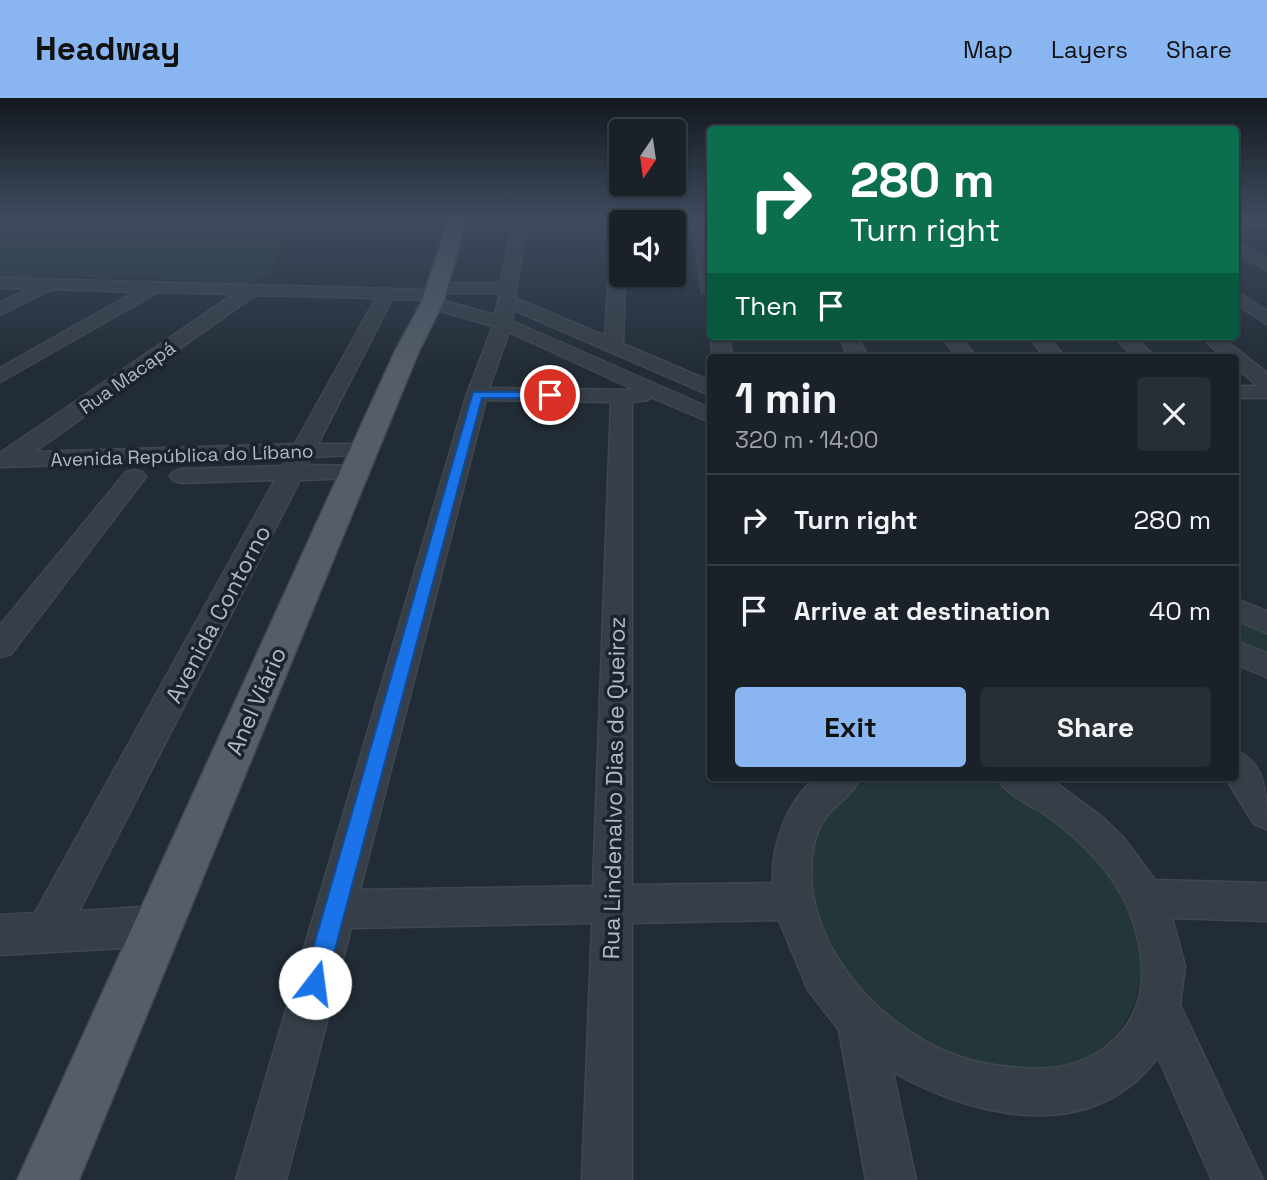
<!DOCTYPE html>
<html lang="en">
<head>
<meta charset="utf-8">
<style>
  :root { --surface:#1a2129; --page:#272e35; --text:#f1f3f6; --muted:#9fa3a8; --line:#383e46; --accent:#89b5f1 }
  body { margin:0; font-family:"Space Grotesk",sans-serif; background:var(--page); color:var(--text); height:100vh; display:flex; flex-direction:column; font-size:26px; white-space:nowrap }
  * { box-sizing:border-box; margin:0 }
  p { font-size:23px; color:var(--muted) }
  .icon { flex:none; width:38px; height:38px; fill:none; stroke:currentColor; stroke-width:2; stroke-linecap:round; stroke-linejoin:round }
  .map { position:relative; flex:1; overflow:hidden }
  .drawer { position:absolute; left:707px; top:256px; width:532px; height:427px; display:flex; flex-direction:column; background:var(--surface); border-radius:7px; box-shadow:0 2px 5px #0004,0 0 0 2px var(--line) }
  .drawer>* { flex:none }
  .banner { position:absolute; left:707px; top:28px; width:532px; height:214px; border-radius:7px; box-shadow:0 2px 5px #0004,0 0 0 2px var(--line); background:#0b6e4f; color:#fff; overflow:hidden }
  .needle { width:46px; rotate:193deg }
  .tools { position:absolute; left:609px; top:21px; display:grid; gap:14px }
  .tools a { display:grid; place-items:center; width:77px; height:77px; border-radius:7px; background:var(--surface); box-shadow:0 2px 5px #0004,0 0 0 2px var(--line); font-size:35px }
  .pin { position:absolute; display:grid; place-items:center; width:60px; height:60px; color:#fff; margin:-30px; border:4px solid #fff; border-radius:50%; box-shadow:0 2px 7px #0007 }
  .me { position:absolute; width:77px; margin:-38px; rotate:15deg; stroke-linejoin:round; filter:drop-shadow(0 0 5px #0008) }
  .turn { display:flex; align-items:center; gap:24px; height:147px; padding:0 28px; font-size:32px }
  .turn .icon { width:91px; height:91px; stroke-width:2.5 }
  .turn b { display:block; font-size:49px; line-height:60px }
  .then { display:flex; align-items:center; height:66px; padding:0 28px; background:#0003; gap:14px; font-size:26px }
  .round { display:grid; place-items:center; flex:none; width:74px; height:74px; border-radius:7px; background:var(--page) }
  .headline { display:flex; align-items:center; justify-content:space-between; height:119px; padding:0 28px }
  h1 { font-size:42px; font-weight:800; line-height:52px }
  .action { display:flex; gap:14px; margin-top:auto; padding:14px 28px }
  .action a { flex:1; height:80px; border-radius:7px; background:var(--accent); color:#111; font-size:28px; font-weight:800; line-height:80px; text-align:center }
  .action a+a { background:var(--page); color:var(--text) }
  ul { padding:0; list-style:none }
  li { display:flex; align-items:center; gap:21px; height:91px; padding:0 28px; border-top:2px solid var(--line) }
  li div { flex:1 }
  li b { display:block; font-size:26px }
  li em { font-style:normal }
  header { display:flex; align-items:center; gap:42px; box-sizing:border-box; height:98px; padding:0 35px; background:var(--accent); color:#111 }
  header strong { font-size:33px }
  nav { display:flex; gap:38px; margin-inline-start:auto; font-size:24px }
  .map>svg:first-child { display:block }
</style>
</head>
<body>
<header>
<strong>Headway</strong>
<nav><a>Map</a><a>Layers</a><a>Share</a></nav>
</header>
<div class="map">
<svg width="1267" height="1082" viewBox="0 0 1267 1082">
  <rect width="100%" height="100%" fill="#222c37"/>
  <!-- green -->
  <path fill="#243738" d="M 0,121 L 267,121 L 269,137 L 280,147 L 272,175 L 251,186 L 139,180 L 0,179 Z
    M 1236,518 L 1267,532 L 1267,558 L 1236,544 Z
    M 879,679 C 930,679 978,672 1024,697 C 1053,712 1108,763 1122,791 C 1155,855 1148,936 1073,965 C 964,1007 805,890 810,775 C 811,751 817,730 832,712 C 845,697 861,684 879,679 Z"/>
  <g fill="none" stroke-linecap="round" stroke-linejoin="round">
    <defs>
      <path id="minor" d="M 513,121 L 527,121 L 515,200 L 605,238 L 612,121 L 626,121 L 626,124 L 621,124 L 621,177 L 625,177 L 623,246 L 710,283 L 710,296 L 703,294 L 514,212 L 512,223 L 710,310 L 710,324 L 651,299 L 648,302 L 632,304 L 632,787 L 773,785 C 771,747 787,703 817,679 L 861,679 C 848,707 823,707 814,746 C 795,836 873,925 952,956 C 975,965 999,969 1024,970 C 1062,973 1098,963 1123,932 C 1147,902 1145,862 1134,826 C 1121,782 1083,743 1046,717 C 1029,706 1005,697 997,679 L 1045,679 L 1053,683 L 1101,718 L 1122,738 L 1155,782 L 1267,785 L 1267,823 L 1172,820 L 1185,868 L 1180,907 L 1263,1082 L 1212,1082 L 1158,959 C 1091,1048 976,1020 893,974 L 916,1082 L 866,1082 L 839,932 L 808,892 L 779,822 L 632,825 L 632,1082 L 582,1082 L 592,825 L 351,830 L 286,1082 L 236,1082 L 467,296 L 493,228 L 426,209 L 426,202 L 392,201 L 318,346 L 373,346 L 376,351 L 373,356 L 311,359 L 307,367 L 365,368 L 369,373 L 365,378 L 357,380 L 300,382 L 79,813 L 158,808 L 172,814 L 178,828 L 172,842 L 158,848 L 0,857 L 0,817 L 35,815 L 275,382 L 182,385 L 174,383 L 170,378 L 174,373 L 182,371 L 283,368 L 287,360 L 0,369 L 0,355 L 234,196 L 158,194 L 0,284 L 0,270 L 135,194 L 52,191 L 0,217 L 0,205 L 28,191 L 0,190 L 0,180 L 428,192 L 429,187 L 435,185 L 501,185 ZM 440,195 L 500,195 L 495,217 L 437,201 ZM 255,197 L 376,200 L 295,346 L 34,354 ZM 509,234 L 635,292 L 489,290 ZM 486,302 L 611,304 L 593,788 L 360,792 Z
        M 1236,121 L 1267,121 L 1267,128 L 1236,128 Z
        M 700,124 L 707,128 L 710,148 L 710,199 L 702,194 L 693,128 Z
        M 1236,144 L 1267,161 L 1267,173 L 1236,154 Z
        M 1236,193 L 1267,213 L 1267,226 L 1236,206 Z
        M 710,237 L 728,238 L 733,259 L 713,259 Z
        M 839,238 L 857,238 L 868,259 L 848,259 Z
        M 942,238 L 960,238 L 976,259 L 956,259 Z
        M 1028,238 L 1047,238 L 1065,259 L 1045,259 Z
        M 1114,238 L 1134,238 L 1155,259 L 1134,259 Z
        M 1200,238 L 1220,238 L 1267,275 L 1267,300 L 1236,300 L 1236,288 L 1258,288 L 1236,269 L 1236,259 L 1223,259 Z
        M 134,372 L 142,374 L 146,379 L 142,384 L 11,556 L 0,559 L 0,527 L 126,374 Z
        M 1236,501 L 1267,513 L 1267,535 L 1236,522 Z
        M 1236,543 L 1267,555 L 1267,579 L 1236,566 Z
        M 1236,653 C 1267,665 1267,700 1267,731 L 1254,726 L 1225,679 L 1236,679 Z"/>
      <path id="major" d="M 449,121 L 467,121 L 443,205 L 419,253 L 79,1082 L 17,1082 L 395,253 L 421,205 Z"/>
    </defs>
    <!-- minor casing -->
    <use href="#minor" stroke="#3f4751" stroke-width="3"/>
    <!-- major casing -->
    <use href="#major" stroke="#3f4751" stroke-width="3"/>
    <!-- minor -->
    <use href="#minor" fill="#363e48" fill-rule="evenodd"/>
    <!-- major -->
    <use href="#major" fill="#545d68" fill-rule="evenodd"/>
  </g>
  <!-- sky -->
  <linearGradient id="sky" x2="0" y2="1"><stop stop-color="#13181e"/><stop offset="0.44" stop-color="#3e4b5e"/><stop offset="1" stop-color="#3e4b5e" stop-opacity="0"/></linearGradient>
  <rect width="1267" height="273" fill="url(#sky)"/>
  <!-- route -->
  <path fill="#1a73e8" stroke="#114b97" stroke-width="2" d="M 473,294 L 550,294 L 555,297 L 550,300 L 482,300 L 326,885 L 323,893 L 315,896 L 307,893 L 303,885 Z"/>
  <g text-anchor="middle" stroke-width="7" stroke-linejoin="round" paint-order="stroke">
    <!-- far-street labels -->
    <g font-size="19" fill="#b0b9c4" stroke="#1b232c">
      <text transform="translate(127 279) rotate(-35)" y="7">Rua Macapá</text>
      <text transform="translate(182 357) rotate(-2)" y="7">Avenida República do Líbano</text>
    </g>
    <!-- street labels -->
    <g font-size="23" fill="#b0b9c4" stroke="#1b232c">
      <text transform="translate(218 516) rotate(-62)" y="8">Avenida Contorno</text>
      <text transform="translate(256 603) rotate(-66)" y="8">Anel Viário</text>
      <text transform="translate(614 690) rotate(-89)" y="8">Rua Lindenalvo Dias de Queiroz</text>
    </g>
  </g>
</svg>
<div class="tools">
<a><svg class="needle" viewBox="-14 -14 28 28"><path d="M0-13l5 13h-10z" fill="#e53935"/><path d="M0 13l5-13h-10z" fill="#9fa3a8"/></svg></a>
<a><svg class="icon" aria-label="sound" viewBox="0 0 24 24"><path d="M4 9h4l5-4v14l-5-4H4zM17 9q2 3 0 6"/></svg></a>
</div>
<div class="pin" style="left:550px;top:297px;background:#d93025"><svg class="icon" aria-label="arrive" viewBox="0 0 24 24"><path d="M6 21V4h12l-3 4 3 4H6"/></svg></div>
<svg class="me" style="left:315px;top:885px" viewBox="-20 -20 40 40"><circle r="19" fill="#fff"/><path d="M0-13L10 11 0 6-10 11z" fill="#1a73e8"/></svg>
<div class="banner">
<div class="turn"><svg class="icon" aria-label="right" viewBox="0 0 24 24"><path d="M7 20v-9h11M14 6l5 5-5 5"/></svg><div><b>280 m</b>Turn right</div></div>
<div class="then">Then<svg class="icon" aria-label="arrive" viewBox="0 0 24 24"><path d="M6 21V4h12l-3 4 3 4H6"/></svg></div>
</div>
<section class="drawer">
<div class="headline"><div><h1>1 min</h1><p>320 m · 14:00</p></div><a class="round"><svg class="icon" aria-label="close" viewBox="0 0 24 24"><path d="M6 6l12 12M18 6L6 18"/></svg></a></div>
<ul>
<li><svg class="icon" aria-label="right" viewBox="0 0 24 24"><path d="M7 20v-9h11M14 6l5 5-5 5"/></svg><div><b>Turn right</b></div><em>280 m</em></li>
<li><svg class="icon" aria-label="arrive" viewBox="0 0 24 24"><path d="M6 21V4h12l-3 4 3 4H6"/></svg><div><b>Arrive at destination</b></div><em>40 m</em></li>
</ul>
<div class="action"><a>Exit</a><a>Share</a></div>
</section>
</div>
</body>
</html>
